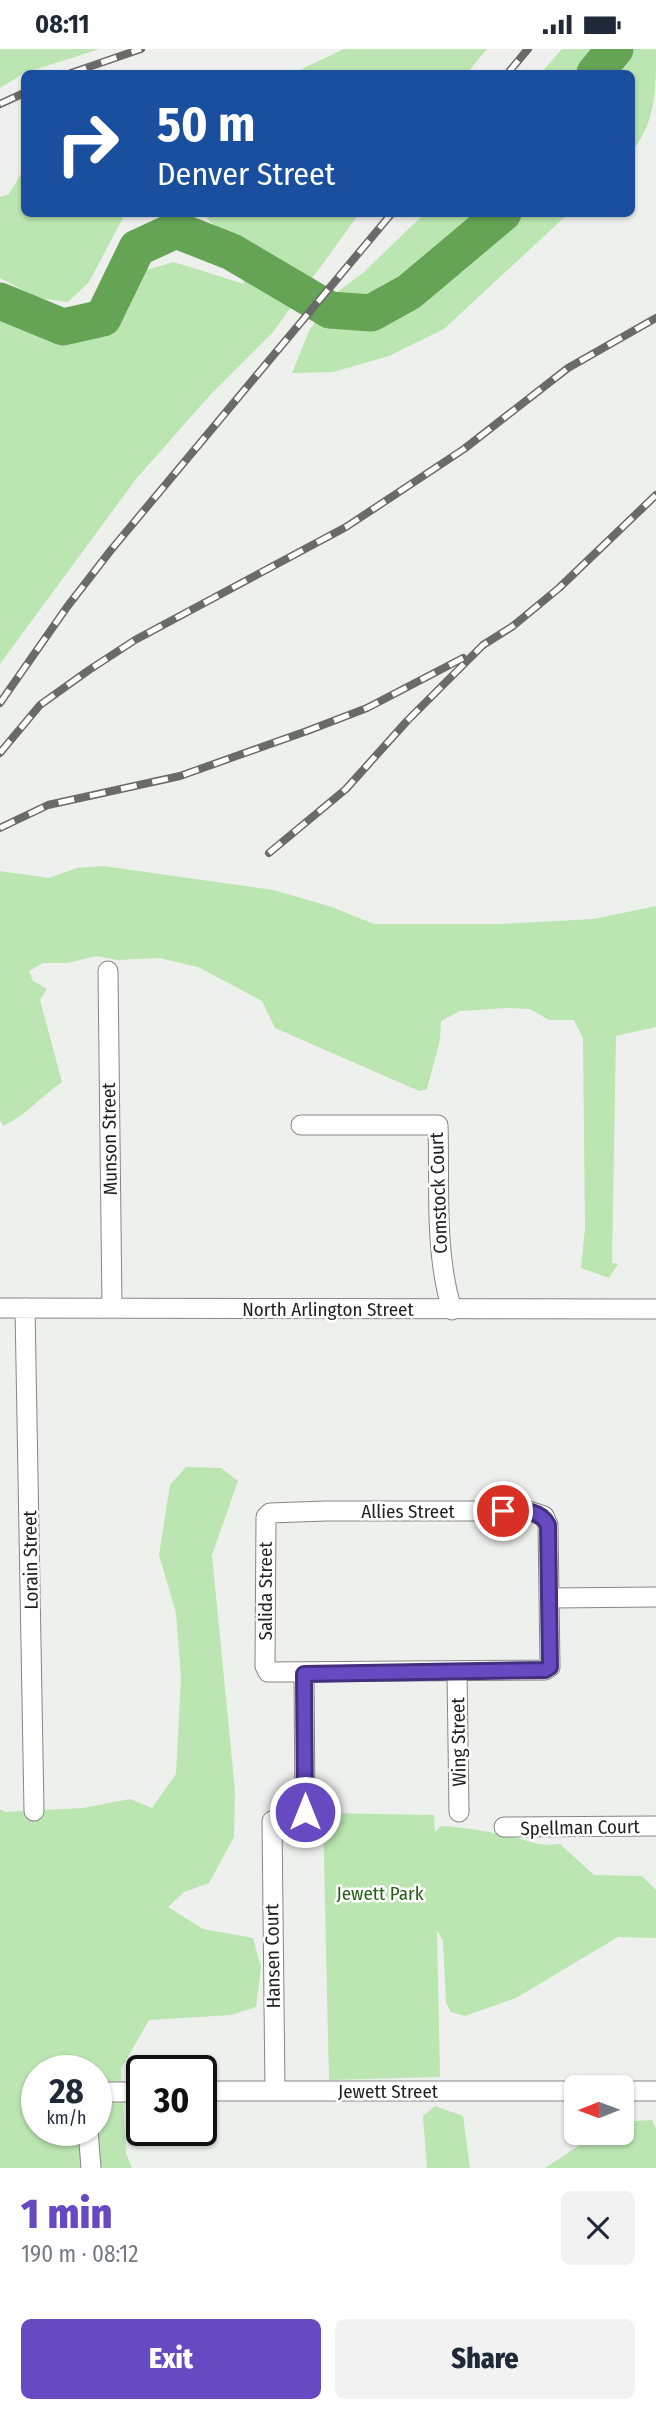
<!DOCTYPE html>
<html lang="en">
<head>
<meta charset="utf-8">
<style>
  :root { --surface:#fff; --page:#f2f2f3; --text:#1f2937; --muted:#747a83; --accent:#664ac2 }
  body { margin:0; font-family:"Fira Sans Condensed",sans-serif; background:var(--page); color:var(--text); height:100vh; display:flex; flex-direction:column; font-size:26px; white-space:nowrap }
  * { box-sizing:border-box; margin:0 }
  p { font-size:23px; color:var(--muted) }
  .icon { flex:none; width:38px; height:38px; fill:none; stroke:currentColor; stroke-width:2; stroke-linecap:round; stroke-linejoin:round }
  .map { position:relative; height:2119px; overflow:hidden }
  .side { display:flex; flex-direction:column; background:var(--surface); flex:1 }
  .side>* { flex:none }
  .top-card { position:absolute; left:21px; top:21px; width:614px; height:147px; border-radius:10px; box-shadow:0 2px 5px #0004; background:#1a4fa0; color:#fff; overflow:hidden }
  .needle { width:46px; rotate:269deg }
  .fabs { position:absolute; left:564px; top:2026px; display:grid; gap:14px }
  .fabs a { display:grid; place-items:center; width:70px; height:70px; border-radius:10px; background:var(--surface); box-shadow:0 2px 5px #0004; font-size:35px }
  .speed { position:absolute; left:21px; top:2006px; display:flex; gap:14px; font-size:35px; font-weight:700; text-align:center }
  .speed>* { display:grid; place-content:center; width:91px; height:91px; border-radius:50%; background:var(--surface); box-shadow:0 2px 5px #0004; line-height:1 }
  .speed small { font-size:18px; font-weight:400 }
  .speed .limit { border:4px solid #111; border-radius:10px; background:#fff; color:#111 }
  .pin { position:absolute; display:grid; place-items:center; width:60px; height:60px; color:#fff; margin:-30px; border:4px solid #fff; border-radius:50%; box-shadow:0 2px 7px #0007 }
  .me { position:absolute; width:77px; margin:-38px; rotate:0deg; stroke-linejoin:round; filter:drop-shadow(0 0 5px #0008) }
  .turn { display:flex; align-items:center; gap:24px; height:147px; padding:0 21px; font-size:32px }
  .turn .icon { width:91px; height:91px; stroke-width:2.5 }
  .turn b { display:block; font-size:49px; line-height:60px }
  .round { display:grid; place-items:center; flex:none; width:74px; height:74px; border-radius:10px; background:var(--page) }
  .summary { display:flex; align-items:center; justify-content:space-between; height:119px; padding:0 21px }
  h1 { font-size:42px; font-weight:800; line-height:52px; color:var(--accent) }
  .action { display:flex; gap:14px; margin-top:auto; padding:14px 21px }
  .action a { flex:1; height:80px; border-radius:10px; background:var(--accent); color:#fff; font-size:28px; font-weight:800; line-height:80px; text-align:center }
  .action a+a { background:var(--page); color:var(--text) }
  .status { display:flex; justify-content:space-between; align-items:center; height:49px; padding:0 35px; background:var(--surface); direction:ltr }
  .status svg { height:19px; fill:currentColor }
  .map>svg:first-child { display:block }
</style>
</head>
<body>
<div class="status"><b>08:11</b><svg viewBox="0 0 49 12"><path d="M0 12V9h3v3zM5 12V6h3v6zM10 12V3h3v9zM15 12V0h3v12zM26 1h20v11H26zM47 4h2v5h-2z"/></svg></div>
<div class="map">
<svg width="656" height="2119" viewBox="0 0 656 2119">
  <rect width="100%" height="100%" fill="#eef0ed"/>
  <!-- green -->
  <path fill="#bbe5b1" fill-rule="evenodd" d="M 0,0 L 100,0 L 24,24 L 0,39 Z
    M 344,0 L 487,0 L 467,24 L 293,24 Z
    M 562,0 L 656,0 C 656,43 656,71 632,103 L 632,24 L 541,24 Z
    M 24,120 L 24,164 L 125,165 L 89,233 L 68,253 L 38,249 L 0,229 L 0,148 L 9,145 Z
    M 205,165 L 359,165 L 273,283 L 211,345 L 136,430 L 0,615 L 0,266 L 42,273 L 126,237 L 146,221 L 174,213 L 244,235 L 234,189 L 210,173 Z
    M 424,165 L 568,165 L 444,280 L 389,307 L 333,323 L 292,324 L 309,282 L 336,244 L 364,223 Z
    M 103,817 L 273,841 L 329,857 L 374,875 L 499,875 L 594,870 L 656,857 L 656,978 L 616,987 L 612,1214 L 618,1215 L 609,1229 L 581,1219 L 585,1179 L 583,989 L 574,971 L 549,971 L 530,960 L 507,959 L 460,962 L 441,972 L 440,991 L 427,1040 L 419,1042 L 275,979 L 262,952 L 198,918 L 159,909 L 118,911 L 96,907 L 68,914 L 43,914 L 29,922 L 33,932 L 47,940 L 40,951 L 62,1033 C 40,1048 27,1066 3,1077 L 0,1071 L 0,822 L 49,829 L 77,819 Z
    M 186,1418 L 221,1419 L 238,1432 L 212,1506 L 235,1742 L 234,1788 L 209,1834 L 184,1843 L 168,1858 L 203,1880 L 253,1889 L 261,1918 L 256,1958 L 231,1966 L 149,1971 L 121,2020 L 126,2104 L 132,2119 L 0,2119 L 0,1760 L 5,1763 L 83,1759 L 130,1750 L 152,1759 L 176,1725 L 181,1628 L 176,1564 L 159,1506 L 170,1436 ZM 37,2021 L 96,2021 L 96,2081 L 37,2081 Z
    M 323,1764 L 434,1766 L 435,1783 L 441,1777 C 465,1778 488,1783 512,1788 C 534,1792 536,1798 560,1795 L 594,1826 L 642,1827 L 656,1841 L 656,1889 L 618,1888 L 516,1949 L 465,1967 L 451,1963 L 446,1954 L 443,1892 L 437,1881 L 440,2028 L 329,2031 Z
    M 435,2057 L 463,2067 L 470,2119 L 427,2119 L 423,2067 Z
    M 652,2071 L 656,2080 L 656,2119 L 545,2119 L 598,2084 L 621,2084 L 621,2077 L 635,2072 Z"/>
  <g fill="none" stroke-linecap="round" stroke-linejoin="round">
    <!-- river -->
    <path stroke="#65a355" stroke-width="37" d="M 595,24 L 615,0
      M 0,252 L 63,278 L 103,269 L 137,199 L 176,181 L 232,203 L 330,261 L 371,264 L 409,243 L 503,164"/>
    <defs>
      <path id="minor" d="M 108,922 L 112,1259
        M 301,1076 L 438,1076 C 440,1138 434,1201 452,1261
        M 0,1259 L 656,1260
        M 25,1259 L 34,1762
        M 326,1462 L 529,1462 L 544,1467 L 548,1476 L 550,1618 L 545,1621 L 268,1623 L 265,1617 L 266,1468 L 270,1464 Z
        M 552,1549 L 656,1548
        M 457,1623 L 459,1763
        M 304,1625 L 305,1763
        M 272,1772 L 275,2042
        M 504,1778 L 656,1777
        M 201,2042 L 576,2042
        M 621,2042 L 656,2042
        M 96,2043 L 142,2043
        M 88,2081 L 91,2119"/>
    </defs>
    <!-- minor casing -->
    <use href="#minor" stroke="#858785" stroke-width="21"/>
    <!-- minor -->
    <use href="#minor" stroke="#fff" stroke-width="19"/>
    <defs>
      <path id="rail" d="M 71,24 L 141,0
        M 508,24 L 528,0
        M 0,55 L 24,44
        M 0,654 L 67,558 L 111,501 L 392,164
        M 0,704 L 40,656 L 89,621 L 135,591 L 346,478 L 464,400 L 568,319 L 656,269
        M 0,779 L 48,756 L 180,727 L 307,682 L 367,659 L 463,609
        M 269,804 L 346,740 L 407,672 L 483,596 L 513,577 L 559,539 L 656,446"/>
    </defs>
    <!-- rail casing -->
    <use href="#rail" stroke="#6a6b69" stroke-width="8"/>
    <!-- rail -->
    <use href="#rail" stroke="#fff" stroke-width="5" stroke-dasharray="16" stroke-linecap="butt"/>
  </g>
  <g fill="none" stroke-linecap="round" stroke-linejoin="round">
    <defs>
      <path id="route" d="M 305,1763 L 304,1625 L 545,1621 L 550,1618 L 548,1476 C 539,1459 521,1462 503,1462"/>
    </defs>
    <!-- route casing -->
    <use href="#route" stroke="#42307e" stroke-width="18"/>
    <!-- route -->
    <use href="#route" stroke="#664ac2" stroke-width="12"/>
  </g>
  <g text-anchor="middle" stroke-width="5" stroke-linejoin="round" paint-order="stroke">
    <!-- street labels -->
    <g font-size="19" fill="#1f201f" stroke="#fff">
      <text transform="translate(109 1090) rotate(-91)" y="7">Munson Street</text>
      <text transform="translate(438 1144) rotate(-92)" y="7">Comstock Court</text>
      <text x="328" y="1267">North Arlington Street</text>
      <text x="408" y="1469">Allies Street</text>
      <text transform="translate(30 1511) rotate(-91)" y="7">Lorain Street</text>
      <text transform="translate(265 1542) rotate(-90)" y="7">Salida Street</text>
      <text transform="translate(458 1693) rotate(-91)" y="7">Wing Street</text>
      <text transform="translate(580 1778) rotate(-1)" y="7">Spellman Court</text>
      <text transform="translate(272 1907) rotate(-91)" y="7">Hansen Court</text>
      <text x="388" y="2049">Jewett Street</text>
    </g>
    <!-- park labels -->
    <g font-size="19" fill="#245f10" stroke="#fff">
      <text x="380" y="1851">Jewett Park</text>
    </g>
  </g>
</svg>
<div class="fabs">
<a><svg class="needle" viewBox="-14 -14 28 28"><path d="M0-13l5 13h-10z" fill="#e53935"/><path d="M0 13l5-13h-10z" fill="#747a83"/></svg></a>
</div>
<div class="speed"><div>28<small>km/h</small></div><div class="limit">30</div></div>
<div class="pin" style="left:503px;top:1462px;background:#d93025"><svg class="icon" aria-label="arrive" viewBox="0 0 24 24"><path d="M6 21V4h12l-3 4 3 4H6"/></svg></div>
<svg class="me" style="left:305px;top:1763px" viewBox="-20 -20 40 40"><circle r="17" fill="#664ac2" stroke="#fff" stroke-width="3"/><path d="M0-11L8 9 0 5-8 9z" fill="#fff"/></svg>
<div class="top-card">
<div class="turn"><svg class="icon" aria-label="right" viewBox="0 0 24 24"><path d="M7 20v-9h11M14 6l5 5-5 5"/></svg><div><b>50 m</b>Denver Street</div></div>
</div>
</div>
<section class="side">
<div class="summary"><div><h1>1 min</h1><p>190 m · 08:12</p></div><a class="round"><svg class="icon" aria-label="close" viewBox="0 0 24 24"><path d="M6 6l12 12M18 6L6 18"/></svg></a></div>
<div class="action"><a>Exit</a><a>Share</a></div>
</section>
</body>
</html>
